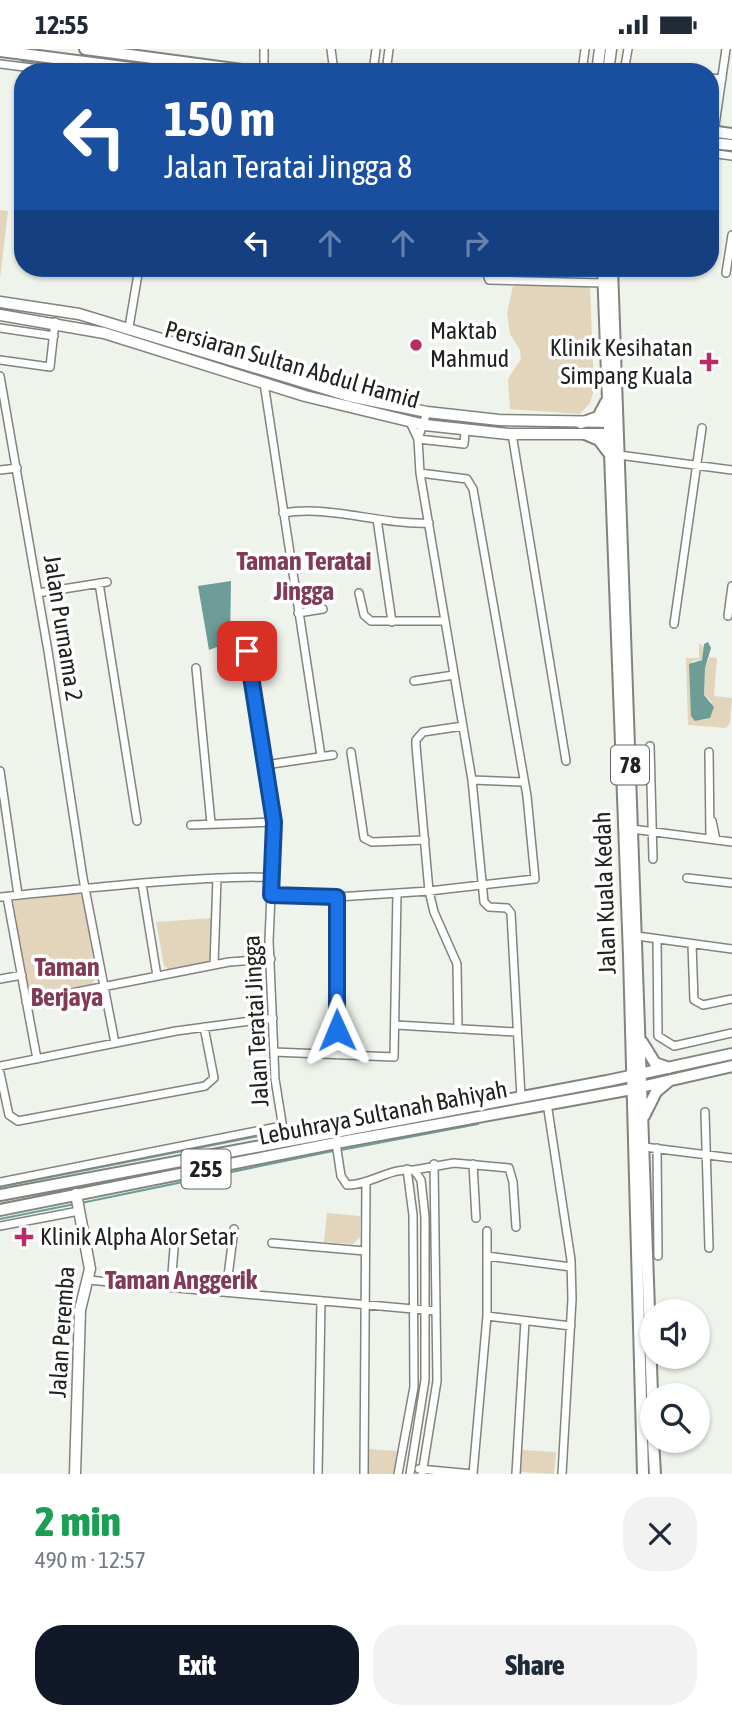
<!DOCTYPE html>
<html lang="en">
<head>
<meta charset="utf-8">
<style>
  :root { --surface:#fff; --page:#f2f2f3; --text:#1f2937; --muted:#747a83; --accent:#111827 }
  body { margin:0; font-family:"Asap Condensed",sans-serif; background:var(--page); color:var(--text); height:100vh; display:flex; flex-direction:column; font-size:26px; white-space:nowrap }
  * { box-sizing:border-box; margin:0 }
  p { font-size:23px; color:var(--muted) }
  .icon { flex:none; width:38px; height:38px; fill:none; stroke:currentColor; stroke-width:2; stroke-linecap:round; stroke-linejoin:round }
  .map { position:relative; height:1425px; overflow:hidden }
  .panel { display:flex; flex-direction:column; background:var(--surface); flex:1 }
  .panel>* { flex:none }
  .banner { position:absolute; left:14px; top:14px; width:705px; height:214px; border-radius:28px; box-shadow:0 2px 5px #0004; background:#1a4fa0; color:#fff; overflow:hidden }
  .buttons { position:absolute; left:640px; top:1250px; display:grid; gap:14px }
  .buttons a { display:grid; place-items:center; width:70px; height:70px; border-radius:50%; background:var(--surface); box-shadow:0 2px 5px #0004; font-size:35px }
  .pin { position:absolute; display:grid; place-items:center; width:60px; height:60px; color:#fff; margin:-30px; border-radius:14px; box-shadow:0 4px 10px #0006 }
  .me { position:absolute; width:77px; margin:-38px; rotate:359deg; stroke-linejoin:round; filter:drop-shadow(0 0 5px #0008) }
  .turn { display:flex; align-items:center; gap:24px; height:147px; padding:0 35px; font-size:32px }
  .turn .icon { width:91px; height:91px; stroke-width:2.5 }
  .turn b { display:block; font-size:49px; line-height:60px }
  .lanes { display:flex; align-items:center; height:66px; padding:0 35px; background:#0003; justify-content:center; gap:35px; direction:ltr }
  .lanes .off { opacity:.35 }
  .round { display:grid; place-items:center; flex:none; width:74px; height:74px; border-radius:28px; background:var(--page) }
  .summary { display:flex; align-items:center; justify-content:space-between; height:119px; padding:0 35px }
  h1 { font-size:42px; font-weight:800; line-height:52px; color:#1e9e55 }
  .primary-button { display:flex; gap:14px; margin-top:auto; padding:14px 35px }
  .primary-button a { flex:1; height:80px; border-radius:28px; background:var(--accent); color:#fff; font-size:28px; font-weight:800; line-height:80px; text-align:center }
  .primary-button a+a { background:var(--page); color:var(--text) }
  .status { display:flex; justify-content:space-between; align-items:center; height:49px; padding:0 35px; background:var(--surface); direction:ltr }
  .status svg { height:19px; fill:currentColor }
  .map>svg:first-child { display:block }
</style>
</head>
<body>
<div class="status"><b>12:55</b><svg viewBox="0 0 49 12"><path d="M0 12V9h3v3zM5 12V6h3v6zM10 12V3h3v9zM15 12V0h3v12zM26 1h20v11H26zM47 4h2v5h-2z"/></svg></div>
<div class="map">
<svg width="732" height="1425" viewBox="0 0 732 1425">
  <rect width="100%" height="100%" fill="#eef3eb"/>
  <!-- green -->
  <path fill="#e3d4bc" d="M 0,161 L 8,162 L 0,230 Z
    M 513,237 L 590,237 L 594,341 L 590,354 L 580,365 L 510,360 L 508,330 L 521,310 L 520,301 L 510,285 L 507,265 Z
    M 699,594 L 703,598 L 703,610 L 692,612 L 695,672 L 708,670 L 713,662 L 711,652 L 704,646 L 705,618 L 710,608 L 717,609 L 714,647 L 732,649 L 730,674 L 726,679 L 688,676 L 686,609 L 699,609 Z
    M 78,844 L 83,847 L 96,928 L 92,935 L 35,945 L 28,942 L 13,852 Z
    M 214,869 L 212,914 L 171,922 L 164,917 L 156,873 Z
    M 327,1164 L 360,1167 L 360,1188 L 353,1195 L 324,1193 Z
    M 369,1400 L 397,1402 L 393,1425 L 369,1425 Z
    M 522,1401 L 556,1403 L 554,1425 L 521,1423 Z"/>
  <!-- water -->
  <path fill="#6e9c97" d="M 231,532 L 230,593 L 209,601 L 198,537 Z
    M 708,593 L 711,599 L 705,619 L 704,646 L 714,658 L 710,669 L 695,672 L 691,667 L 689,615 L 702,611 L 704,595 Z"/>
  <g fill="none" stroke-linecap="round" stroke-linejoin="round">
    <!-- stream -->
    <path stroke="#6e9c97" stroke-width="2" d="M 287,1082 L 316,1076
      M 341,1101 L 478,1075
      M 0,1138 L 279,1083
      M 81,1154 L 333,1102
      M 0,1170 L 75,1155"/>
    <!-- canal -->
    <path stroke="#6e9c97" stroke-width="6" d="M 23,10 L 38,12
      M 719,100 L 732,101"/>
    <defs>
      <path id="street" d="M 331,0 L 334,23
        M 0,15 L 64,23
        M 625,18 L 662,23
        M 264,23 L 264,0
        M 373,23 L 376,0
        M 386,23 L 389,0
        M 582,23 L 585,0
        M 624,23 L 628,0
        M 710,29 L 722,30
        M 714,83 L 726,0
        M 710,104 L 732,107
        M 455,219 L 485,222
        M 485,219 L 489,231 L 603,234
        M 726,224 L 732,186
        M 129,278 L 139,219
        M 0,279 L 54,287
        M 0,311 L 50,318 L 55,273
        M 0,327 L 48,602 L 83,829 L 115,994
        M 264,334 L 321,707
        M 410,373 L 418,390 L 420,424 L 472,731 L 484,853 L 489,858 L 507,859 L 511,864 L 521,1048
        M 512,385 L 566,712
        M 418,390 L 464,395 L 465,382
        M 418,390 L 427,363
        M 619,406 L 732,421
        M 0,421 L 17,419
        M 283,464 C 332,456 379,476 429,474
        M 377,470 L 392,573
        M 99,534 L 137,772
        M 38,544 L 107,533
        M 359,544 L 364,566 L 371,572 L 445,572
        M 298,564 L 323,560
        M 728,567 L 732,537
        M 674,575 L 702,379
        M 245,601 L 274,773 L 269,892 L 275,1030 L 285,1092
        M 196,619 L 211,774
        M 414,632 L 454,626
        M 650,697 L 653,810
        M 351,703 L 364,789 L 372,793 L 425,791
        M 709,703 L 710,790
        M 265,716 L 333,706
        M 0,722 L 18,846
        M 472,731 L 523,733
        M 712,772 L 716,791
        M 191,776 L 274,773
        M 632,780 L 732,793
        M 687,829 L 732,834
        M 142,835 L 157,927
        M 271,846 L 337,848 L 429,842 L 535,830 L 527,747 L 473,440 L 467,430 L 420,424
        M 0,848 C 90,839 180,828 271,828
        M 7,848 L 37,1010
        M 337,848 L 337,1006
        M 637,887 L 732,900
        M 657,890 L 658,987 L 674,997 L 732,984
        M 692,895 L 694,951 L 703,956 L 732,950
        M 214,916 L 217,829
        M 0,930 L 22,926
        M 26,953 L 229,913 L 271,910
        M 396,976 L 516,983
        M 458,980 L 457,915 L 434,863 L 429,842 L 416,697 L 416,691 L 423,683 L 463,677
        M 274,1003 L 394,1008 L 397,844
        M 0,1017 L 176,982 L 273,969
        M 0,1024 L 9,1066 L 18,1072 L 205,1037 L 214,1029 L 204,978
        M 547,1054 L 571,1211 L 572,1250 L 562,1425
        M 705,1063 L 709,1199
        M 336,1094 L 341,1127 L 347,1136 C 371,1136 390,1118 414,1121 L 421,1131 L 425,1168 L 425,1331 L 410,1425
        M 644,1098 L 732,1109
        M 657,1099 L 658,1207
        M 473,1115 L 476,1169
        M 414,1121 L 454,1114 L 509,1119 L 513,1133 L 516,1178
        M 0,1133 L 282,1077
        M 0,1177 L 79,1162
        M 272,1194 L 365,1202
        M 487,1207 L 571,1218
        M 88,1231 L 436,1262
        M 171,1238 L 174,1199
        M 226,1243 L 234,1180
        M 487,1267 L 571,1277
        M 419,1420 L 473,1425
        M 318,1425 L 321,1252
        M 364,1425 L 366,1135
        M 398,1425 L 414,1338 L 413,1166 L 407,1120
        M 422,1425 L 437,1332 L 434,1115
        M 473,1425 L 487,1267 L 487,1182
        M 516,1425 L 525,1272"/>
      <path id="secondary" d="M 597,23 L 600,0
        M 608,23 L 611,0
        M 0,253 L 79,265 L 349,347 L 427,363 L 499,371 L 614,373
        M 0,266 L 104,284 L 305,347 L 425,376 L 508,385 L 614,385
        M 75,1425 L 80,1261 L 90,1220 L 76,1145"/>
      <path id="primary" d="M 85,0 L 258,23
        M 0,2 L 162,23
        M 710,82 L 732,85
        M 710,94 L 732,96
        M 603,219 L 629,906 L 643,1425
        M 612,219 L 653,1373
        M 581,374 L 598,368 L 606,353
        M 585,385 L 599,391 L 608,403
        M 642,993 L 655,1014 L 669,1019
        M 644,1067 L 656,1043 L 669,1032
        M 0,1146 L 607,1032 L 732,1005
        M 0,1161 L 336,1094 L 632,1040 L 732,1017
        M 653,1391 L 655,1425"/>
    </defs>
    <!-- street casing -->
    <use href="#street" stroke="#80847d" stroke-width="10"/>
    <!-- secondary casing -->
    <use href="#secondary" stroke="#80847d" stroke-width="13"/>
    <!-- primary casing -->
    <use href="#primary" stroke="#80847d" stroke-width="14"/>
    <!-- street -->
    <use href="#street" stroke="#fff" stroke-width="7"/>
    <!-- secondary -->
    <use href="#secondary" stroke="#fff" stroke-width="10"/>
    <!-- primary -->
    <use href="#primary" stroke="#fff" stroke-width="10"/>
  </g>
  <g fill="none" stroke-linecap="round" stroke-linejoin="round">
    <defs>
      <path id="route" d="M 247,602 L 274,773 L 271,846 L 337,848 L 337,981"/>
    </defs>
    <!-- route casing -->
    <use href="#route" stroke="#114b97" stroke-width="18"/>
    <!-- route -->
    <use href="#route" stroke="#1a73e8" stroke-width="12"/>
  </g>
  <!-- markers -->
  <g fill="#b82d68" stroke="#fff" stroke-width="2.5">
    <circle cx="416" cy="296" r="7"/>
    <path d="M705.5 302.5h7v7h7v7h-7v7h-7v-7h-7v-7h7z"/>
    <path d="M20.5 1177.5h7v7h7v7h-7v7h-7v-7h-7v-7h7z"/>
  </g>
  <g text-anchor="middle" stroke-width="7" stroke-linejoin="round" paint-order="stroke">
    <!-- shield labels -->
    <g fill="#fff" stroke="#636462" stroke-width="2">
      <rect x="611" y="696.5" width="38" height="39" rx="5"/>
      <rect x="181.5" y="1100.5" width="49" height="39" rx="5"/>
    </g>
    <g font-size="23" font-weight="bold" fill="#20221f">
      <text x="630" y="724">78</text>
      <text x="206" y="1128">255</text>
    </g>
    <!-- poi labels -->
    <g font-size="24" fill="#20221f" stroke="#fff" text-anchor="start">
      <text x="430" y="290">Maktab<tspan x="430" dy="28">Mahmud</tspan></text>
      <text x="693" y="307" text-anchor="end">Klinik Kesihatan<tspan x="693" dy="28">Simpang Kuala</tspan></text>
      <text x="40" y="1196">Klinik Alpha Alor Setar</text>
    </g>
    <!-- street labels -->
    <g font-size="24" fill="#20221f" stroke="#fff">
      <text transform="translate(292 316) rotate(16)" y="8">Persiaran Sultan Abdul Hamid</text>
      <text transform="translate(63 579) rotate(81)" y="8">Jalan Purnama 2</text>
      <text transform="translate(605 844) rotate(-92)" y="8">Jalan Kuala Kedah</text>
      <text transform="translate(256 972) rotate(-93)" y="8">Jalan Teratai Jingga</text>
      <text transform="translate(383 1064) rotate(-11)" y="8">Lebuhraya Sultanah Bahiyah</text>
      <text transform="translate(62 1283) rotate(-86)" y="8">Jalan Peremba</text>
    </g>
    <!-- neighbourhood labels -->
    <g font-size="26" font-weight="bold" fill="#813b54" stroke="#fff">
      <text x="304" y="521">Taman Teratai<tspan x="304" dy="30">Jingga</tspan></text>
      <text x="67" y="927">Taman<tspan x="67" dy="30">Berjaya</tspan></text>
      <text x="181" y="1240">Taman Anggerik</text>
    </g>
  </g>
</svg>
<div class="buttons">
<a><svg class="icon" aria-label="sound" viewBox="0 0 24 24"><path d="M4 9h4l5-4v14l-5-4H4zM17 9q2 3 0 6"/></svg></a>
<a><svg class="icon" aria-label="search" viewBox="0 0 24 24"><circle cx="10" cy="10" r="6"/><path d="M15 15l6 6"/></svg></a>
</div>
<div class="pin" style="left:247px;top:602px;background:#d93025"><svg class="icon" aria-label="arrive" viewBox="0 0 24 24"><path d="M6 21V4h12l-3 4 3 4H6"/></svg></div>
<svg class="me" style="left:337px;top:981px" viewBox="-20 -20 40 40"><path d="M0-17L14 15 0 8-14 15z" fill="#1a73e8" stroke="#fff" stroke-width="4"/></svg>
<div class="banner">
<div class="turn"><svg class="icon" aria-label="left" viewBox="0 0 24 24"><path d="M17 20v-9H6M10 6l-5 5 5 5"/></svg><div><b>150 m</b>Jalan Teratai Jingga 8</div></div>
<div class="lanes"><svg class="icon" aria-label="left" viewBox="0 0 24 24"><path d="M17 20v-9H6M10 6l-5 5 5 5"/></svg><svg class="icon off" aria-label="ahead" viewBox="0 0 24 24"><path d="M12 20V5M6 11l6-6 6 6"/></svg><svg class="icon off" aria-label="ahead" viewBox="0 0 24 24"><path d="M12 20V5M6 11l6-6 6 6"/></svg><svg class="icon off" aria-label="right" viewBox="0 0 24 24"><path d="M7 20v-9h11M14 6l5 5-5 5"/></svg></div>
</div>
</div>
<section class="panel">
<div class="summary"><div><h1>2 min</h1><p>490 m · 12:57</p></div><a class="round"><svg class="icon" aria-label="close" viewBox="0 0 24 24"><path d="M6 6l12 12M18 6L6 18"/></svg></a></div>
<div class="primary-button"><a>Exit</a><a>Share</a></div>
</section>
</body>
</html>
